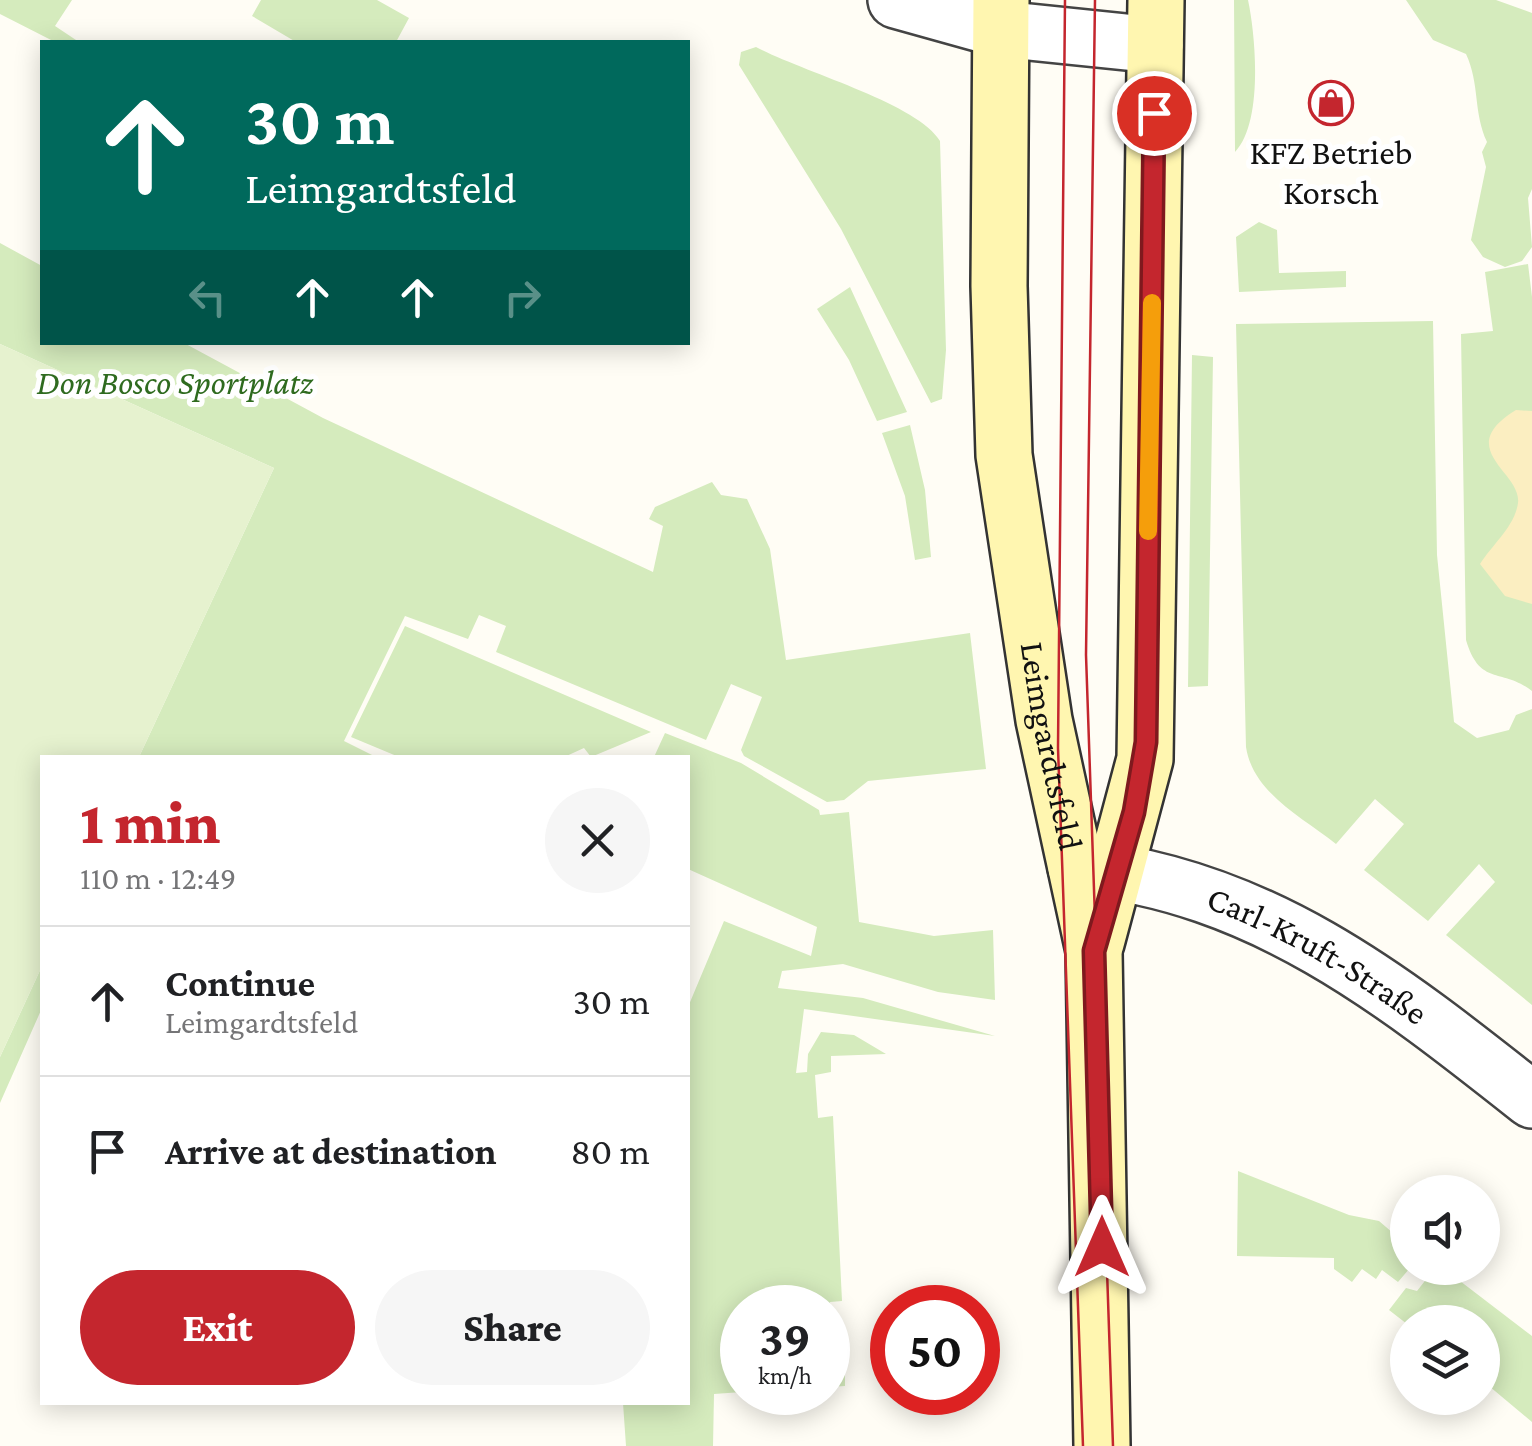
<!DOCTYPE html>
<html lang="en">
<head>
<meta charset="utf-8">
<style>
  :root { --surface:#fff; --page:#f6f6f6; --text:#202124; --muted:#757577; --line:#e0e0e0; --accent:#c4262e }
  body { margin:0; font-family:"Crimson Pro",serif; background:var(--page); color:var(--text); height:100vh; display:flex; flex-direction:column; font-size:38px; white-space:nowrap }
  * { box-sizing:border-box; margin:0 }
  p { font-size:32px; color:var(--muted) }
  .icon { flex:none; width:55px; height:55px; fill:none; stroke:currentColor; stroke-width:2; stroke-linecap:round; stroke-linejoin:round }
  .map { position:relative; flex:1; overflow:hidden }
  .side { position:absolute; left:40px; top:755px; width:650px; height:650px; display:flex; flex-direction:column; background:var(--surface); border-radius:0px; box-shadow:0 5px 25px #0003 }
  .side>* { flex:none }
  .banner { position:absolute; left:40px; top:40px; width:650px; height:305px; border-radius:0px; box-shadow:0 5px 25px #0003; background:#00695c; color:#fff; overflow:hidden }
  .controls { position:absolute; left:1390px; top:1175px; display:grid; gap:20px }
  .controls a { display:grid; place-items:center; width:110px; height:110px; border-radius:50%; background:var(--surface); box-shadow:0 5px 25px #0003; font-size:50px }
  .speed { position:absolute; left:720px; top:1285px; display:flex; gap:20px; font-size:50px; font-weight:700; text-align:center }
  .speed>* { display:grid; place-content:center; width:130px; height:130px; border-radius:50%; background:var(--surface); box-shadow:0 5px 25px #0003; line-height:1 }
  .speed small { font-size:25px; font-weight:400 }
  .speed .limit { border:15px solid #d22; background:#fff; color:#111 }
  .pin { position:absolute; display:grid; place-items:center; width:85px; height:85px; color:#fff; margin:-42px; border:5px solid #fff; border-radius:50%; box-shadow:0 2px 10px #0007 }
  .me { position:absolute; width:110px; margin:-55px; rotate:0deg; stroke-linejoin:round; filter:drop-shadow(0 0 8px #0008) }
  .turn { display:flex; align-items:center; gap:35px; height:210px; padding:0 40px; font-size:45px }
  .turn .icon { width:130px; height:130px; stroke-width:2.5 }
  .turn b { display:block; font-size:70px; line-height:85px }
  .lanes { display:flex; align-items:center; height:95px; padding:0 40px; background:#0003; justify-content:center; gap:50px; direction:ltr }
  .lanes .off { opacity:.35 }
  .round { display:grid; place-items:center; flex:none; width:105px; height:105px; border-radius:52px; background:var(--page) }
  .headline { display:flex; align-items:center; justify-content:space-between; height:170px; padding:0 40px }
  h1 { font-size:60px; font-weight:800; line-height:75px; color:var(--accent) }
  .button { display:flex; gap:20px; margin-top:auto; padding:20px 40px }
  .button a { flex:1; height:115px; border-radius:60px; background:var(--accent); color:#fff; font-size:40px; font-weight:800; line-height:115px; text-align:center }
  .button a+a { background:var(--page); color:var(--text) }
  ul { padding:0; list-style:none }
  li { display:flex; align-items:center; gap:30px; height:150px; padding:0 40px; border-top:2px solid var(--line) }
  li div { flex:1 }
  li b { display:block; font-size:38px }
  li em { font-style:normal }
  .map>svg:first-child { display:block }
</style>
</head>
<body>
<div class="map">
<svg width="1532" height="1446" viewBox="0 0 1532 1446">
  <rect width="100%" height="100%" fill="#fffdf5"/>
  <!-- green -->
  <path fill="#d5ebbd" d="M 0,0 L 72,0 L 55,26 L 79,42 L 55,42 L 0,14 Z
    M 261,0 L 377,0 L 409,18 L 396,42 L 296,42 L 252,16 Z
    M 1234,0 L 1248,0 C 1256,37 1263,123 1235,152 Z
    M 1406,0 L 1496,0 L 1532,13 L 1532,189 L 1528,198 L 1532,247 L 1522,261 L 1505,267 L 1483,257 L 1471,240 L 1486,167 L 1482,152 L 1487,142 C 1473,112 1480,84 1466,54 L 1433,40 Z
    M 756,47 C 802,72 917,103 940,141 L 946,350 L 942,399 L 931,403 L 841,229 L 739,65 L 741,52 Z
    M 1259,222 L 1277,230 L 1279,273 L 1346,271 L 1346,287 L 1239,292 L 1236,237 Z
    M 0,243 L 42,266 L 42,342 L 184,343 L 323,418 L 653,572 L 663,526 L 649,519 L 655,507 L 712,482 L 721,495 L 747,499 L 770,549 L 786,660 L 970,633 L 986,769 L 868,781 L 844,800 L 827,802 L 744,756 L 741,750 L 762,697 L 731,684 L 706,740 L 496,652 L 506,626 L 479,615 L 468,639 L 405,616 L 344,741 L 376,757 L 139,757 L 274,468 L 0,344 Z
    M 1528,264 L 1532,297 L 1532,691 C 1501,667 1480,687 1466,640 L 1461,334 L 1493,331 L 1485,272 Z
    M 850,287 L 907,412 L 877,421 L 849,360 L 817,309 Z
    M 1433,321 L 1437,555 L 1454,722 L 1477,738 L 1509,730 L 1516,715 L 1532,709 L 1532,1005 L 1446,935 L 1495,882 L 1479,864 L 1428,921 L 1364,870 L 1404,824 L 1375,799 L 1336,844 C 1302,817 1253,793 1246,747 L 1236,324 Z
    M 1192,355 L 1213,357 L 1208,686 L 1188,687 Z
    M 910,425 L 925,490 L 931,557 L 915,560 L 905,496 L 882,433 Z
    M 405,626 L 651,732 L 591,757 L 584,748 L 562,758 L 399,757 L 351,737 Z
    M 665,733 L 741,763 L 819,810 L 820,815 L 849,812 L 859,922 L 934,936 L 993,930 L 995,1000 L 938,992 L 843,964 L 782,971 L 778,988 L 863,998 L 995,1036 L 804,1009 L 796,1073 L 807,1072 L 808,1054 L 821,1032 L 854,1035 L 886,1054 L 831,1056 L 831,1072 L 815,1075 L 818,1118 L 833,1116 L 842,1301 L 830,1302 L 834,1343 L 845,1345 L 845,1386 L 828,1387 L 828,1308 L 742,1308 L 742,1392 L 714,1394 L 713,1446 L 626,1446 L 623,1403 L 688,1402 L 688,1007 L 724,921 L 811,956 L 817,927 L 688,869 L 688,758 L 654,757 Z
    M 42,966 L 42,1008 L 0,1103 L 0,1057 Z
    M 1238,1171 L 1349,1215 L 1379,1221 L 1407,1245 L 1410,1268 L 1398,1282 L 1382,1270 L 1376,1279 L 1362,1269 L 1352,1282 L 1334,1269 L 1334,1258 L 1237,1256 Z
    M 1435,1268 L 1443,1268 L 1532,1336 L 1532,1422 L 1483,1381 L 1482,1322 L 1407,1324 L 1389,1310 L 1406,1288 L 1417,1291 Z"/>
  <!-- sand -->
  <path fill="#fbeec1" d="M 1516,410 L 1532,411 L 1532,604 L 1505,596 L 1480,564 C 1492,545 1515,526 1518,503 C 1522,472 1452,449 1516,410 Z"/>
  <!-- pitch -->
  <path fill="#e6f2cf" d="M 0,344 L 274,468 L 139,757 L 42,758 L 42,966 L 0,1057 Z"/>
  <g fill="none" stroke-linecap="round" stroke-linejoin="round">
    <defs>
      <g id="street">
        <path d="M 896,0 L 1000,29 L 1155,45"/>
        <path id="s1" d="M 1076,867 C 1260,884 1393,990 1532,1100"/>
      </g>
      <g id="secondary">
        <path id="s2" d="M 1001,0 L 999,286 L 1004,455 L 1044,720 L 1094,951 L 1102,1446"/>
        <path d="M 1096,943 L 1145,759 L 1156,0"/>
      </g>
    </defs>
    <!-- street casing -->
    <use href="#street" stroke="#444" stroke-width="60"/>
    <!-- secondary casing -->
    <use href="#secondary" stroke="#333" stroke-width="60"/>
    <!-- street -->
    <use href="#street" stroke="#fff" stroke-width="55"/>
    <!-- secondary -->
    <use href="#secondary" stroke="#fff6b0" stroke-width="55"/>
    <!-- tram -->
    <path stroke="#c4262e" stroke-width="2.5" d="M 1065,0 L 1058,748 L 1083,1446
      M 1095,0 L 1086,655 L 1113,1446"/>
  </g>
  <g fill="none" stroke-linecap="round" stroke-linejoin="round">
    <defs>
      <path id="route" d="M 1102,1247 L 1094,951 L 1134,812 L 1146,742 L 1154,113"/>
    </defs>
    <!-- route casing -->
    <use href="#route" stroke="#7f191e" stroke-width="25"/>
    <!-- route -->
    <use href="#route" stroke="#c4262e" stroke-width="18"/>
    <!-- slow -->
    <path stroke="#f59e0b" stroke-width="18" d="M 1148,531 L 1152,303"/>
  </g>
  <!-- icons -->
  <defs>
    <symbol id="shop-ring" viewBox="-11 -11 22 22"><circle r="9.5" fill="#fff" stroke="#c4262e" stroke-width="1.5"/><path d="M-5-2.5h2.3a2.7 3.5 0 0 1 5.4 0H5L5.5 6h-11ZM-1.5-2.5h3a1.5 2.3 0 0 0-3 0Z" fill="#c4262e"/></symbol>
  </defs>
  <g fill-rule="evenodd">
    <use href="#shop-ring" x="1306" y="78" width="50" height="50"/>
  </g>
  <g text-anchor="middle" stroke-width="10" stroke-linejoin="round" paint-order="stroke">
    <!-- poi labels -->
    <g font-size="35" fill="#111" stroke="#fff">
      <text x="1331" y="164">KFZ Betrieb<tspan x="1331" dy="40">Korsch</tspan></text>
    </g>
    <!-- park labels -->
    <g font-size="35" font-style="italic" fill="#2f6b1f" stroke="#fff">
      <text x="175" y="394">Don Bosco Sportplatz</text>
    </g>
    <!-- street labels -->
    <g font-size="35" fill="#111" stroke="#fff">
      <text dy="12" stroke="none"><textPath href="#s2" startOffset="750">Leimgardtsfeld</textPath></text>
      <text dy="12" stroke="none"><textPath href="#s1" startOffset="260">Carl-Kruft-Straße</textPath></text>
    </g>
  </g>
</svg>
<div class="controls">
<a><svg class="icon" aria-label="sound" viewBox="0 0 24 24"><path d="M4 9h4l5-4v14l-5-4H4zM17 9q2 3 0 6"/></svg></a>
<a><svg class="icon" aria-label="layers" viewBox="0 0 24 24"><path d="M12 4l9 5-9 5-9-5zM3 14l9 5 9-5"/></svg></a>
</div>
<div class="speed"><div>39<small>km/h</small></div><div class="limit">50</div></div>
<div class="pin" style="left:1154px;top:113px;background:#d93025"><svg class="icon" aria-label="arrive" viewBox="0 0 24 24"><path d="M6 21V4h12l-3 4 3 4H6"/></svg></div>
<svg class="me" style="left:1102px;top:1247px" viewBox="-20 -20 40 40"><path d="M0-17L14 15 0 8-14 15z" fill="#c4262e" stroke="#fff" stroke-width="4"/></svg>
<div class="banner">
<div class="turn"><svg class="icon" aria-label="ahead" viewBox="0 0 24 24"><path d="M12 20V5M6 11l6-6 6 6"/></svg><div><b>30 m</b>Leimgardtsfeld</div></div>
<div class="lanes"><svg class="icon off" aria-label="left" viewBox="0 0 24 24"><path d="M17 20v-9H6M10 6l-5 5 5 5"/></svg><svg class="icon" aria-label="ahead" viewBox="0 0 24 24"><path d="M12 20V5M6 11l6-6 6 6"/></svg><svg class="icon" aria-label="ahead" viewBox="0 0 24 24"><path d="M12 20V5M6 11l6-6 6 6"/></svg><svg class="icon off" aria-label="right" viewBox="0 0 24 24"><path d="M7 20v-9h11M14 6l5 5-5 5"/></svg></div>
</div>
<section class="side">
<div class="headline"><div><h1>1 min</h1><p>110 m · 12:49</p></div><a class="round"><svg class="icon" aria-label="close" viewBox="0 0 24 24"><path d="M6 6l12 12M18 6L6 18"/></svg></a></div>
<ul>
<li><svg class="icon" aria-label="ahead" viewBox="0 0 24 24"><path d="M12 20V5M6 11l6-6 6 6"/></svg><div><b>Continue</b><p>Leimgardtsfeld</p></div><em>30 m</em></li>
<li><svg class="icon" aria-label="arrive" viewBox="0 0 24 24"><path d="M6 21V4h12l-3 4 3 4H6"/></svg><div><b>Arrive at destination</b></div><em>80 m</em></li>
</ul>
<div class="button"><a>Exit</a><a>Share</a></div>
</section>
</div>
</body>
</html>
